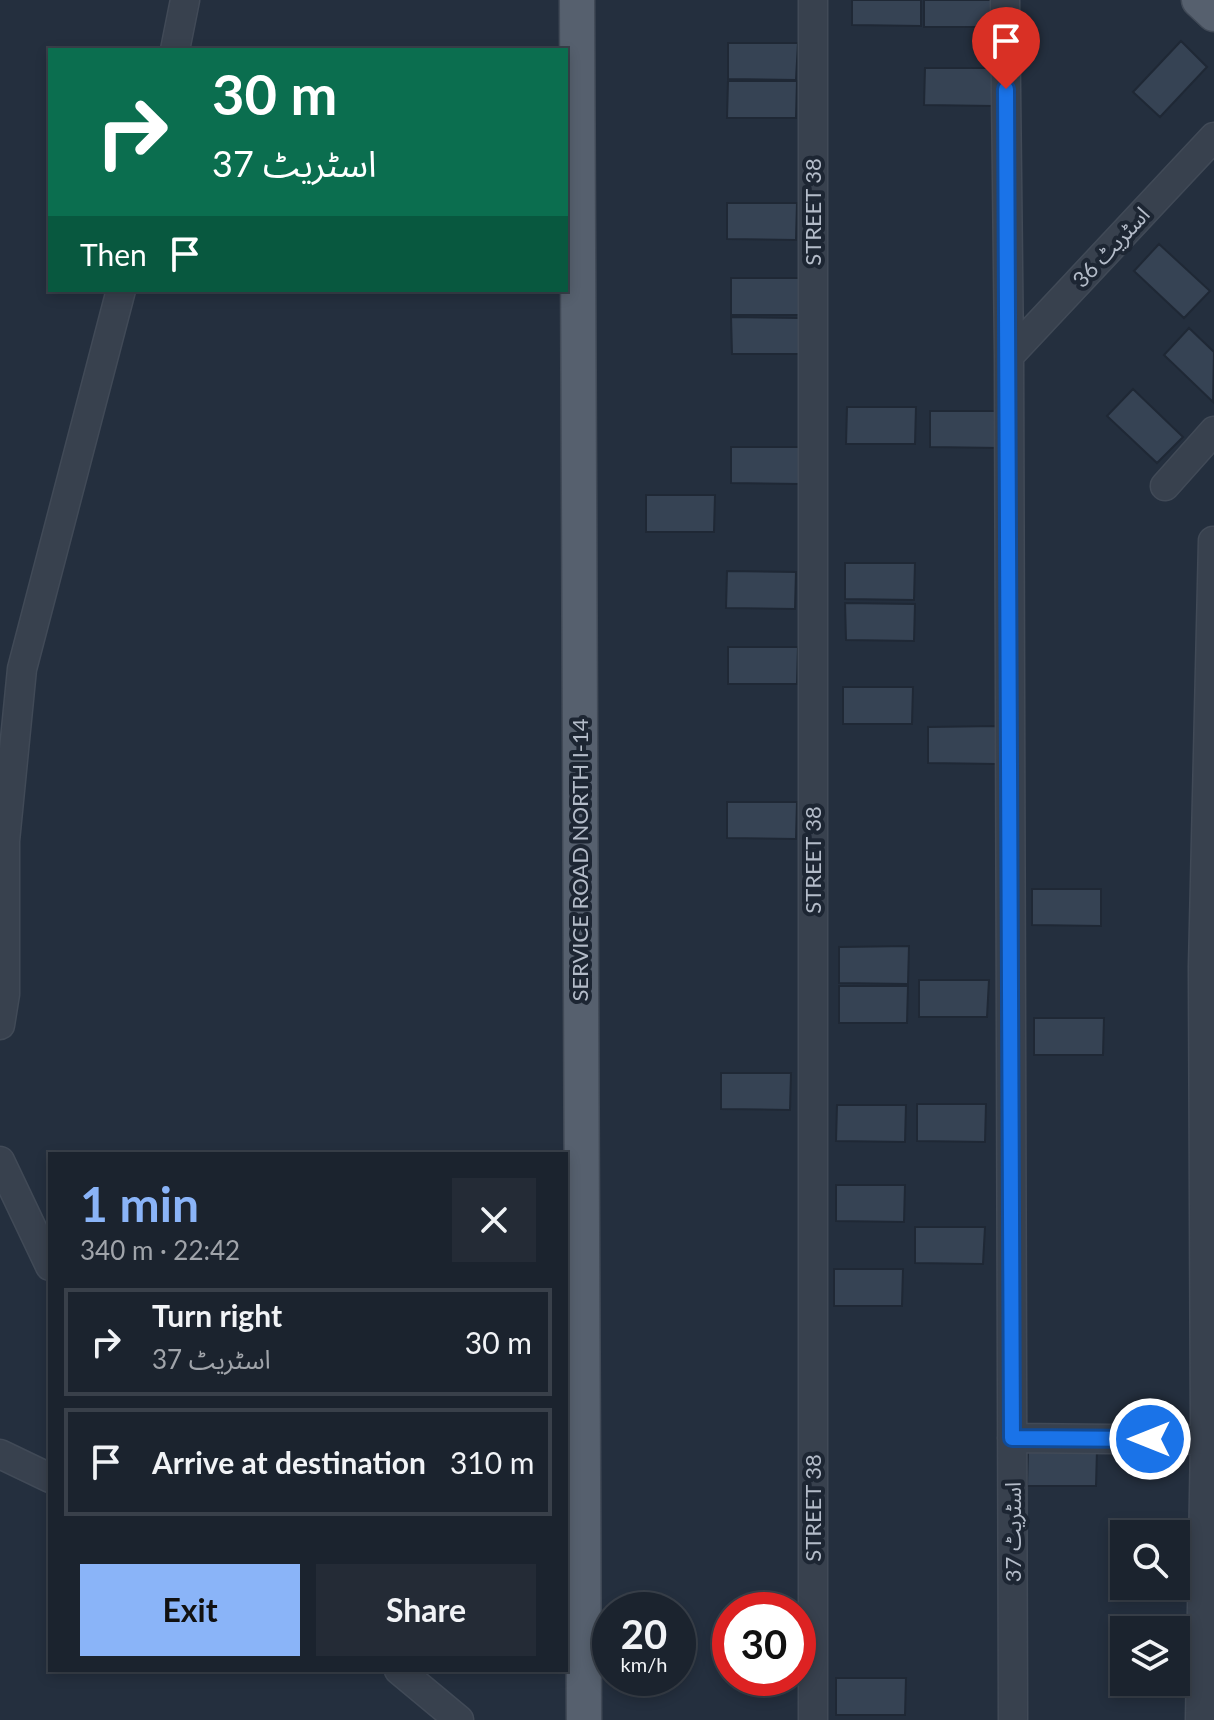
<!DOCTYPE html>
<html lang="en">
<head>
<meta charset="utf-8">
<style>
  :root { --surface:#1b232e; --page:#242b36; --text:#f1f3f6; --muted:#a0a4aa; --line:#39404a; --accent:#8ab4f8 }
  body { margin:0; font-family:Lato,"Noto Sans Arabic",sans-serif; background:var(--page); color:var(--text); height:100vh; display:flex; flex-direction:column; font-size:30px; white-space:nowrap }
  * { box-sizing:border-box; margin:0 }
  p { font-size:26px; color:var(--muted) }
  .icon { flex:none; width:44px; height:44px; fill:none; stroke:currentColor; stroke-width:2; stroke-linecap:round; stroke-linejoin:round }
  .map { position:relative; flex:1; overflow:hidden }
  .drawer { position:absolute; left:48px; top:1152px; width:520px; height:520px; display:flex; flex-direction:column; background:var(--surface); border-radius:0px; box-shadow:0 4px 12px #0003,0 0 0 2px var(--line) }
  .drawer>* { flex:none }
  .guide { position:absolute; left:48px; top:48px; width:520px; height:244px; border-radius:0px; box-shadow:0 4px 12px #0003,0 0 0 2px var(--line); background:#0b6e4f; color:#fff; overflow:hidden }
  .fabs { position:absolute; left:1110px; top:1520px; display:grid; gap:16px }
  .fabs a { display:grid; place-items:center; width:80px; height:80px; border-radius:0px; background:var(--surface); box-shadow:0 4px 12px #0003,0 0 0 2px var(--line); font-size:40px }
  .speed { position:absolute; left:592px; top:1592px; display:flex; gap:16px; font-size:40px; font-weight:700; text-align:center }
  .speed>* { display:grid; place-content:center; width:104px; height:104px; border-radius:50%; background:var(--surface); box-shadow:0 4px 12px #0003,0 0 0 2px var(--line); line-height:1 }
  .speed small { font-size:20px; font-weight:400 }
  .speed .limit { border:12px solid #d22; background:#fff; color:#111 }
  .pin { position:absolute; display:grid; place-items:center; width:68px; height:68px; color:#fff; margin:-82px -34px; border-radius:50% 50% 50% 0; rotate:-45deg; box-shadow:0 0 8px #0007 }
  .pin .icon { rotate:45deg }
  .me { position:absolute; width:88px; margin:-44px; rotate:270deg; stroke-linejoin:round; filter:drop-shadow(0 0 6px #0008) }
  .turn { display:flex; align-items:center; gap:28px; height:168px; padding:0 32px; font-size:36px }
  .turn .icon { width:104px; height:104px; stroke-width:2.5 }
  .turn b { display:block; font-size:56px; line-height:68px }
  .then { display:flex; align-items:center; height:76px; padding:0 32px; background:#0003; gap:16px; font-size:30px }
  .round { display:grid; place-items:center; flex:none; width:84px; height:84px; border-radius:0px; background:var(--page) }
  .overview { display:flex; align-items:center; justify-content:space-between; height:136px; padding:0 32px }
  h1 { font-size:48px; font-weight:700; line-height:60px; color:var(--accent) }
  .button { display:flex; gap:16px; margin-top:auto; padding:16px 32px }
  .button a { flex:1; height:92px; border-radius:0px; background:var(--accent); color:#111; font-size:32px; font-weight:700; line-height:92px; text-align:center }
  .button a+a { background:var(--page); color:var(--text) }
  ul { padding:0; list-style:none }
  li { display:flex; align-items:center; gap:24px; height:108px; margin:0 16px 12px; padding:0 16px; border:4px solid var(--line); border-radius:0px }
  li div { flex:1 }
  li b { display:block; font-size:30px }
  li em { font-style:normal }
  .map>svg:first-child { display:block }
</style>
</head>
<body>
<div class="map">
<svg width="1214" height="1720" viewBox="0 0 1214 1720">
  <rect width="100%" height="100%" fill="#242f3e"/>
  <!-- building -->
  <path fill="#364354" stroke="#1f2835" stroke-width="2" d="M 852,0 L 921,0 L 921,26 L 852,25 Z
    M 924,0 L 994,0 L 993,27 L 924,27 Z
    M 1181,41 L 1207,67 L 1160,117 L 1133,92 Z
    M 728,43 L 798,43 L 796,80 L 728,79 Z
    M 925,68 L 994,68 L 993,106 L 924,105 Z
    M 728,81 L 797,81 L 796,118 L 727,118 Z
    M 727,203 L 797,203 L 796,240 L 727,239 Z
    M 1159,244 L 1210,291 L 1184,318 L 1134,271 Z
    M 731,278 L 800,278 L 799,315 L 731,315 Z
    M 731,317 L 801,318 L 800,354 L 732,354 Z
    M 1189,328 L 1214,352 L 1213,402 L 1164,355 Z
    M 1133,389 L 1183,437 L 1157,463 L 1107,416 Z
    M 847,407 L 916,407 L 915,444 L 846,444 Z
    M 930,411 L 1000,411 L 999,448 L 930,447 Z
    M 731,447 L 801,447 L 800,484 L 731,483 Z
    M 646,495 L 715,495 L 714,532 L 646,532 Z
    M 845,563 L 915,563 L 914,600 L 845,599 Z
    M 727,571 L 796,572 L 795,609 L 726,608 Z
    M 845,603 L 915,604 L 914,641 L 846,640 Z
    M 728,647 L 798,647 L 797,684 L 728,684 Z
    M 843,687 L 913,687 L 912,724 L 843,724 Z
    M 998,726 L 996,764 L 928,763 L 928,727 Z
    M 727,802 L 797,802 L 796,839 L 727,838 Z
    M 1032,889 L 1101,889 L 1101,926 L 1032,925 Z
    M 909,946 L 908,984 L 839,983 L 839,947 Z
    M 919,980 L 989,980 L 987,1017 L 919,1017 Z
    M 839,986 L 908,986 L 907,1023 L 839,1023 Z
    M 1034,1018 L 1104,1018 L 1103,1055 L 1034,1055 Z
    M 721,1073 L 791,1073 L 790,1110 L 721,1109 Z
    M 917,1104 L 986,1104 L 985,1142 L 917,1141 Z
    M 837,1105 L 906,1105 L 905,1142 L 836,1141 Z
    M 836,1185 L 905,1185 L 904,1222 L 836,1221 Z
    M 915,1227 L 985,1227 L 983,1264 L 915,1263 Z
    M 834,1269 L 903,1269 L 902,1306 L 834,1306 Z
    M 1028,1449 L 1097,1450 L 1096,1486 L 1027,1486 Z
    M 836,1678 L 906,1678 L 905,1715 L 836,1715 Z"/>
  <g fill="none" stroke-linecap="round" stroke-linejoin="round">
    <defs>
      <path id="minor" d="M 813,0 L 813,1720
        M 1005,0 L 1009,356 L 1013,1720
        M 175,50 L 185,0
        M 1009,356 L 1214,137
        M 1165,486 L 1214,431
        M 0,1025 L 5,994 L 5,841 L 22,669 L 121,290
        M 0,1161 L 50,1266
        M 1012,1438 L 1205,1440
        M 0,1454 L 50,1478
        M 399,1670 L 459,1720
        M 1200,1720 L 1205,1440 L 1203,967 L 1213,541"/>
      <path id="major" d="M 577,0 L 584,1720
        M 1199,0 L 1214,14"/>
    </defs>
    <!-- minor casing -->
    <use href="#minor" stroke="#414a57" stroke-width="31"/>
    <!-- major casing -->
    <use href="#major" stroke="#414a57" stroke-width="37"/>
    <!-- minor -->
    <use href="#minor" stroke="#38414e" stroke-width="28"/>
    <!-- major -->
    <use href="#major" stroke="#56606e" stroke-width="34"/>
  </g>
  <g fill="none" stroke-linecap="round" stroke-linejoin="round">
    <defs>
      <path id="route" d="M 1006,89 L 1012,1438 L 1150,1439"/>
    </defs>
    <!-- route casing -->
    <use href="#route" stroke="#114b97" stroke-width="20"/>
    <!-- route -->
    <use href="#route" stroke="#1a73e8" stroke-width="14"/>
  </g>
  <g text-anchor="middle" stroke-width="8" stroke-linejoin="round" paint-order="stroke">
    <!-- street labels -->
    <g font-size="22" fill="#b4bcc9" stroke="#1d2633">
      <text transform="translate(813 212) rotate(-90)" y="8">STREET 38</text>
      <text transform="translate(1111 247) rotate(-47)" y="8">اسٹریٹ 36</text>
      <text transform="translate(580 860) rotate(-90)" y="8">SERVICE ROAD NORTH I-14</text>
      <text transform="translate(813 860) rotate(-90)" y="8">STREET 38</text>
      <text transform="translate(813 1508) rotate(-90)" y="8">STREET 38</text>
      <text transform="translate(1013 1532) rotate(-90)" y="8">اسٹریٹ 37</text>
    </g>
  </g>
</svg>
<div class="fabs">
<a><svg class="icon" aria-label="search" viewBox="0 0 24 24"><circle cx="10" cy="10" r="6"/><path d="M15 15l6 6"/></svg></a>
<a><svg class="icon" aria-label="layers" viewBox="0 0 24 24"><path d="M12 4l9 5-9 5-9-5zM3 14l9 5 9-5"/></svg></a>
</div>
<div class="speed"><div>20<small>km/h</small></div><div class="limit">30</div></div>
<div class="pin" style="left:1006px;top:89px;background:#d93025"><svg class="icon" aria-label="arrive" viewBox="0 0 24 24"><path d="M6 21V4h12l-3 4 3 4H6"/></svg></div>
<svg class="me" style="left:1150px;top:1439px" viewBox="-20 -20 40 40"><circle r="17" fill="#1a73e8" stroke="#fff" stroke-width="3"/><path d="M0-11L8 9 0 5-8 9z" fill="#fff"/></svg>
<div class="guide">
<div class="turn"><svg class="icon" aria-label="right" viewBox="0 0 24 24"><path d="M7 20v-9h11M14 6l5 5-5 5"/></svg><div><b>30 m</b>اسٹریٹ 37</div></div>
<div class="then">Then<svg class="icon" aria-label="arrive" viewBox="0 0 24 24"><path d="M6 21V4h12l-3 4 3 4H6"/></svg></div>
</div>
<section class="drawer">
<div class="overview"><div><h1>1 min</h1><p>340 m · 22:42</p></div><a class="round"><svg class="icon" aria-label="close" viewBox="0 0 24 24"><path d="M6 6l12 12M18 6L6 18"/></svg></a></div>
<ul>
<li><svg class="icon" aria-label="right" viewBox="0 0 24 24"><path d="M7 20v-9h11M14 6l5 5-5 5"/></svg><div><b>Turn right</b><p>اسٹریٹ 37</p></div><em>30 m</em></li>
<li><svg class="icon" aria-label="arrive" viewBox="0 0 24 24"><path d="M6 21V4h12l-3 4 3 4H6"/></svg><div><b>Arrive at destination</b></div><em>310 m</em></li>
</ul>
<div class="button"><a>Exit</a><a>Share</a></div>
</section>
</div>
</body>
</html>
